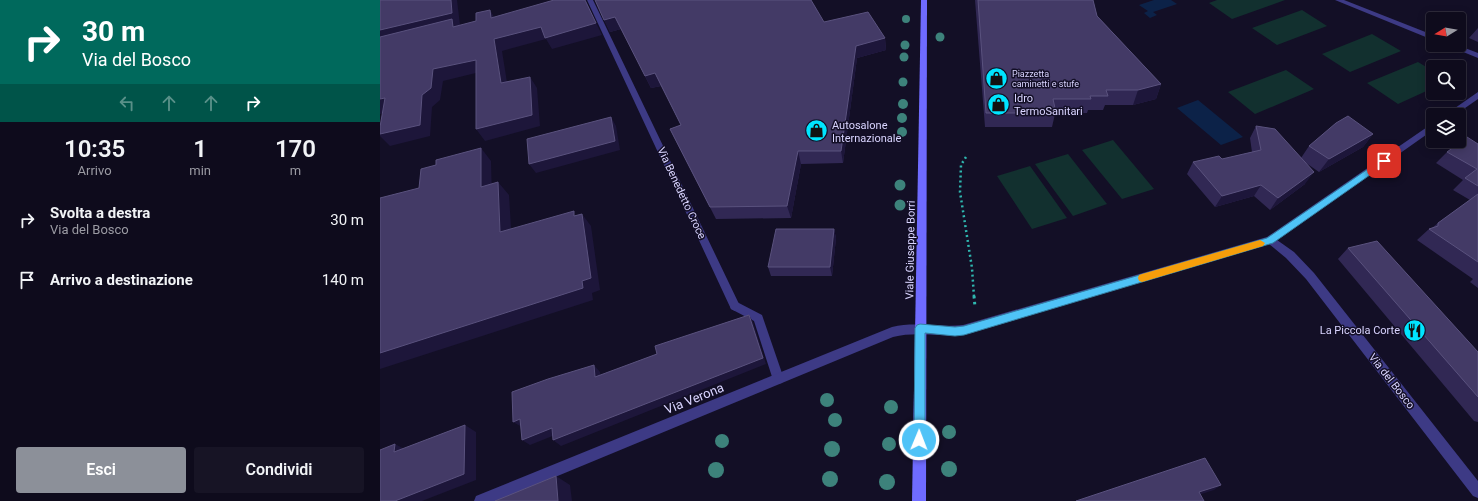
<!DOCTYPE html>
<html lang="it">
<head>
<meta charset="utf-8">
<style>
  :root { --surface:#0e0b1c; --page:#171425; --text:#f1f3f6; --muted:#9b9ba3; --line:#2e2b3b; --accent:#8c9099 }
  body { margin:0; font-family:Roboto,sans-serif; background:var(--page); color:var(--text); height:100vh; display:flex; flex-direction:column; font-size:15px; white-space:nowrap }
  * { box-sizing:border-box; margin:0 }
  p { font-size:13px; color:var(--muted) }
  .icon { flex:none; width:22px; height:22px; fill:none; stroke:currentColor; stroke-width:2; stroke-linecap:round; stroke-linejoin:round }
  .map { position:relative; flex:1; overflow:hidden }
  .side { display:flex; flex-direction:column; background:var(--surface); width:380px }
  .side>* { flex:none }
  .banner { background:#00695c; color:#fff; overflow:hidden }
  .needle { width:26px; rotate:259deg }
  .tools { position:absolute; left:1046px; top:12px; display:grid; gap:8px }
  .tools a { display:grid; place-items:center; width:40px; height:40px; border-radius:4px; background:var(--surface); box-shadow:0 2px 10px #0003,0 0 0 1px var(--line); font-size:20px }
  .pin { position:absolute; display:grid; place-items:center; width:34px; height:34px; color:#fff; margin:-17px; border-radius:8px; box-shadow:0 2px 6px #0006 }
  .me { position:absolute; width:44px; margin:-22px; rotate:1deg; stroke-linejoin:round; filter:drop-shadow(0 0 3px #0008) }
  .turn { display:flex; align-items:center; gap:14px; height:84px; padding:0 16px; font-size:18px }
  .turn .icon { width:52px; height:52px; stroke-width:2.5 }
  .turn b { display:block; font-size:28px; line-height:34px }
  .lanes { display:flex; align-items:center; height:38px; padding:0 16px; background:#0003; justify-content:center; gap:20px; direction:ltr }
  .lanes .off { opacity:.35 }
  .eta { display:flex; justify-content:space-evenly; align-items:center; height:68px; text-align:center }
  .eta b { font-size:24px; font-weight:600; line-height:28px }
  .primary-button { display:flex; gap:8px; margin-top:auto; padding:8px 16px }
  .primary-button a { flex:1; height:46px; border-radius:4px; background:var(--accent); color:#fff; font-size:16px; font-weight:600; line-height:46px; text-align:center }
  .primary-button a+a { background:var(--page); color:var(--text) }
  ul { padding:0; list-style:none }
  li { display:flex; align-items:center; gap:12px; height:60px; padding:0 16px }
  li div { flex:1 }
  li b { display:block; font-size:15px }
  li em { font-style:normal }
  main { display:flex; flex:1; min-height:0 }
  .map>svg:first-child { display:block }
</style>
</head>
<body>
<main>
<section class="side">
<div class="banner">
<div class="turn"><svg class="icon" aria-label="right" viewBox="0 0 24 24"><path d="M7 20v-9h11M14 6l5 5-5 5"/></svg><div><b>30 m</b>Via del Bosco</div></div>
<div class="lanes"><svg class="icon off" aria-label="left" viewBox="0 0 24 24"><path d="M17 20v-9H6M10 6l-5 5 5 5"/></svg><svg class="icon off" aria-label="ahead" viewBox="0 0 24 24"><path d="M12 20V5M6 11l6-6 6 6"/></svg><svg class="icon off" aria-label="ahead" viewBox="0 0 24 24"><path d="M12 20V5M6 11l6-6 6 6"/></svg><svg class="icon" aria-label="right" viewBox="0 0 24 24"><path d="M7 20v-9h11M14 6l5 5-5 5"/></svg></div>
</div>
<div class="eta">
<div><b>10:35</b><p>Arrivo</p></div>
<div><b>1</b><p>min</p></div>
<div><b>170</b><p>m</p></div>
</div>
<ul>
<li><svg class="icon" aria-label="right" viewBox="0 0 24 24"><path d="M7 20v-9h11M14 6l5 5-5 5"/></svg><div><b>Svolta a destra</b><p>Via del Bosco</p></div><em>30 m</em></li>
<li><svg class="icon" aria-label="arrive" viewBox="0 0 24 24"><path d="M6 21V4h12l-3 4 3 4H6"/></svg><div><b>Arrivo a destinazione</b></div><em>140 m</em></li>
</ul>
<div class="primary-button"><a>Esci</a><a>Condividi</a></div>
</section>
<div class="map">
<svg width="1098" height="501" viewBox="0 0 1098 501">
  <rect width="100%" height="100%" fill="#130f26"/>
  <!-- green -->
  <path fill="#12302f" d="M 837,0 L 905,0 L 852,19 L 829,3 Z
    M 922,10 L 947,26 L 897,45 L 872,28 Z
    M 992,34 L 1021,51 L 970,72 L 942,54 Z
    M 1038,62 L 1053,71 L 1053,88 L 1018,104 L 987,83 Z
    M 906,70 L 934,89 L 875,114 L 848,92 Z
    M 733,140 L 774,189 L 742,199 L 702,150 Z
    M 688,154 L 727,204 L 693,216 L 655,164 Z
    M 650,166 L 687,218 L 652,229 L 617,176 Z"/>
  <!-- water -->
  <path fill="#0c2248" d="M 774,0 L 791,0 L 797,4 L 773,12 L 777,15 L 770,18 L 764,13 L 768,11 L 759,5 Z
    M 818,100 L 863,137 L 841,145 L 797,108 Z"/>
  <g fill="none" stroke-linecap="round" stroke-linejoin="round">
    <!-- path-far1 -->
    <path stroke="#2fb8b0" stroke-width="2.5" stroke-dasharray="2 3" stroke-linecap="butt" d="M 586,157 L 581,165 L 580,192 L 592,268 L 594,297"/>
    <!-- path -->
    <path stroke="#2fb8b0" stroke-width="3" stroke-dasharray="2.5 3.5" stroke-linecap="butt" d="M 594,296 L 595,307"/>
    <!-- service -->
    <path fill="#3d3a85" fill-rule="evenodd" d="M 355,301 L 382,315 L 404,379 L 402,383 L 398,384 L 394,383 L 374,321 L 351,309 L 350,306 L 351,303 Z"/>
    <!-- minor -->
    <path fill="#3d3a85" fill-rule="evenodd" d="M 207,0 L 213,0 L 360,306 L 359,309 L 355,311 L 351,309 Z
      M 955,0 L 964,0 L 1053,35 L 1053,40 Z
      M 1066,45 L 1077,45 L 1098,53 L 1098,58 Z
      M 1098,92 L 1098,99 L 1075,115 L 1065,115 Z
      M 1053,123 L 1053,130 L 897,240 L 914,252 L 934,273 L 1098,481 L 1098,498 L 1093,496 L 926,279 L 906,258 L 889,244 L 583,335 C 560,337 536,331 513,337 L 117,501 L 94,501 L 96,496 L 512,327 C 536,321 559,328 583,325 L 887,237 Z"/>
    <!-- secondary -->
    <path fill="#6f6bff" fill-rule="evenodd" d="M 541,0 L 547,0 L 546,501 L 532,501 Z"/>
  </g>
  <!-- trees -->
  <g fill="#3d827b">
    <circle cx="526" cy="19" r="4"/>
    <circle cx="560" cy="37" r="4.5"/>
    <circle cx="525" cy="45" r="4.5"/>
    <circle cx="524" cy="57" r="4.5"/>
    <circle cx="523" cy="82" r="4.5"/>
    <circle cx="523" cy="104" r="5"/>
    <circle cx="522" cy="118" r="5"/>
    <circle cx="522" cy="132" r="5"/>
    <circle cx="520" cy="185" r="5.5"/>
    <circle cx="520" cy="205" r="5.5"/>
    <circle cx="447" cy="400" r="7"/>
    <circle cx="511" cy="407" r="7"/>
    <circle cx="455" cy="420" r="7"/>
    <circle cx="569" cy="432" r="7"/>
    <circle cx="342" cy="441" r="7"/>
    <circle cx="509" cy="444" r="7"/>
    <circle cx="452" cy="449" r="8"/>
    <circle cx="569" cy="469" r="8"/>
    <circle cx="336" cy="470" r="8"/>
    <circle cx="450" cy="479" r="8"/>
    <circle cx="507" cy="482" r="8"/>
  </g>
  <!-- wall -->
  <path fill="#312854" d="M 215,0 L 444,22 L 505,38 L 506,50 L 477,58 L 463,163 L 421,164 L 411,218 L 336,219 L 296,141 L 290,129 L 301,125 L 281,86 L 271,88 L 241,29 L 230,32 Z
    M 595,0 L 713,0 L 717,16 L 781,84 L 776,99 L 753,105 L 725,105 L 723,110 L 708,110 L 707,113 L 675,114 L 672,127 L 605,127 Z
    M 1098,28 L 1098,42 L 1089,38 Z
    M 876,126 L 921,158 L 929,146 L 993,134 L 983,147 L 939,172 L 926,163 L 925,184 L 890,210 L 874,196 L 835,207 L 807,174 L 813,162 L 842,159 L 872,152 L 870,138 Z
    M 1098,144 L 1098,288 L 1090,282 L 1093,279 L 1037,240 L 1049,229 L 1052,228 L 1058,223 L 1090,200 L 1073,190 L 1083,180 L 1056,163 L 1067,152 Z
    M 454,229 L 456,238 L 452,276 L 391,276 L 388,267 Z
    M 968,248 L 1098,352 L 1098,422 L 1094,421 L 958,259 Z"/>
  <!-- shaded-wall -->
  <path fill="#1d163a" d="M 71,0 L 77,0 L 80,25 L 77,25 L 80,31 L 0,44 L 0,30 Z
    M 207,4 L 222,35 L 172,49 L 166,39 L 122,51 L 129,95 L 121,83 L 114,39 Z
    M 110,10 L 117,22 L 111,18 Z
    M 235,17 L 241,29 L 230,32 L 224,20 Z
    M 505,38 L 506,50 L 477,58 L 463,163 L 461,151 L 476,46 Z
    M 96,60 L 104,71 L 63,81 L 60,100 L 52,107 L 50,136 L 10,146 L 0,136 L 0,134 L 42,95 L 53,69 Z
    M 275,73 L 281,86 L 271,88 L 265,76 Z
    M 150,77 L 157,88 L 160,126 L 105,141 L 96,129 Z
    M 781,84 L 776,99 L 753,105 L 758,90 Z
    M 5,98 L 15,110 L 0,114 L 0,99 Z
    M 231,117 L 236,126 L 240,150 L 156,173 L 149,164 Z
    M 993,134 L 983,147 L 939,172 L 949,159 Z
    M 101,148 L 111,161 L 112,200 L 101,187 Z
    M 418,151 L 421,164 L 411,218 L 407,206 Z
    M 934,172 L 925,184 L 890,210 L 898,198 Z
    M 118,182 L 129,195 L 132,244 L 120,232 Z
    M 881,185 L 874,196 L 835,207 L 842,196 Z
    M 202,214 L 211,226 L 220,290 L 212,293 L 213,300 L 0,369 L 0,353 L 202,281 Z
    M 454,229 L 456,238 L 452,276 L 450,267 Z
    M 369,315 L 373,322 L 386,364 L 181,446 L 173,440 Z
    M 214,365 L 220,372 L 221,383 L 215,377 Z
    M 140,419 L 142,427 L 133,422 Z
    M 85,425 L 96,432 L 96,480 L 42,501 L 15,501 Z
    M 172,428 L 180,433 L 150,445 L 142,440 Z
    M 15,444 L 28,451 L 14,452 Z
    M 176,476 L 190,485 L 192,501 L 178,501 Z
    M 841,485 L 834,490 L 812,497 L 819,492 Z"/>
  <!-- building -->
  <path fill="#433a66" stroke="#5a527e" d="M 0,0 L 71,0 L 72,13 L 0,30 Z
    M 174,0 L 205,0 L 216,23 L 165,38 L 161,27 L 114,39 L 121,83 L 150,77 L 152,115 L 96,129 L 96,60 L 53,69 L 51,88 L 42,95 L 40,125 L 0,134 L 0,127 L 5,98 L 0,99 L 0,37 L 72,19 L 73,27 L 96,21 L 96,13 L 110,10 L 111,18 Z
    M 215,0 L 431,0 L 444,22 L 488,12 L 505,38 L 476,46 L 461,151 L 418,151 L 407,206 L 330,207 L 290,129 L 301,125 L 275,73 L 265,76 L 235,17 L 224,20 Z
    M 598,0 L 713,0 L 717,16 L 781,84 L 758,90 L 726,90 L 728,96 L 710,96 L 711,99 L 673,99 L 676,113 L 606,113 Z
    M 968,116 L 993,134 L 949,159 L 929,146 L 956,123 Z
    M 231,117 L 235,141 L 149,164 L 147,139 Z
    M 876,126 L 895,129 L 934,172 L 898,198 L 881,185 L 842,196 L 813,162 L 839,156 L 842,159 L 881,150 Z
    M 1087,137 L 1098,144 L 1098,186 L 1085,178 L 1097,169 L 1067,152 Z
    M 101,148 L 101,187 L 118,182 L 120,232 L 194,211 L 194,216 L 202,214 L 211,278 L 202,281 L 203,288 L 0,353 L 0,198 L 39,188 L 41,169 L 56,165 L 56,160 Z
    M 1098,194 L 1098,262 L 1049,229 L 1058,226 L 1058,223 Z
    M 396,229 L 454,229 L 450,267 L 388,267 Z
    M 997,241 L 1098,352 L 1098,397 L 968,248 Z
    M 369,315 L 383,358 L 173,440 L 172,428 L 142,440 L 140,419 L 133,422 L 132,392 L 168,379 L 214,365 L 215,377 L 277,354 L 275,346 Z
    M 85,425 L 84,474 L 15,501 L 0,501 L 0,450 L 15,444 L 14,452 Z
    M 825,458 L 841,485 L 819,492 L 824,501 L 696,501 Z
    M 176,476 L 178,501 L 115,501 Z"/>
  <!-- route -->
  <path fill="#4fc3f7" stroke="#337fa1" d="M 1004,158 L 1008,161 L 1007,163 L 893,243 L 584,335 L 575,336 L 545,333 L 545,440 L 543,444 L 539,446 L 535,444 L 534,440 L 535,328 L 537,325 L 540,324 L 575,327 L 584,326 L 887,238 Z"/>
  <!-- slow -->
  <path fill="#f59e0b" d="M 880,240 L 885,243 L 883,246 L 762,282 L 759,281 L 758,278 L 759,275 L 762,274 Z"/>
  <!-- icons -->
  <defs>
    <symbol id="shop-disc" viewBox="-11 -11 22 22"><circle r="9.5" fill="#00e5ff" stroke="#130f26"/><path d="M-5-2.5h2.3a2.7 3.5 0 0 1 5.4 0H5L5.5 6h-11ZM-1.5-2.5h3a1.5 2.3 0 0 0-3 0Z" fill="#111"/></symbol>
    <symbol id="restaurant-disc" viewBox="-11 -11 22 22"><circle r="9.5" fill="#00e5ff" stroke="#130f26"/><path d="M-5-6h1v4h1v-4h1v4h1v-4h1v5L-1.5 .5V6h-2V.5L-5-1ZM5-6V6H3V1.5H1.5Q1.5-4 5-6Z" fill="#111"/></symbol>
  </defs>
  <g fill-rule="evenodd">
    <use href="#shop-disc" x="604" y="66" width="25" height="25"/>
    <use href="#shop-disc" x="606" y="92" width="25" height="25"/>
    <use href="#shop-disc" x="424" y="118" width="25" height="25"/>
    <use href="#restaurant-disc" x="1022" y="318" width="25" height="25"/>
  </g>
  <g text-anchor="middle" stroke-width="3" stroke-linejoin="round" paint-order="stroke">
    <!-- far-poi labels -->
    <g font-size="9" fill="#d9d4ff" stroke="#130f26" text-anchor="start">
      <text x="632" y="77">Piazzetta<tspan x="632" dy="10">caminetti e stufe</tspan></text>
    </g>
    <!-- poi labels -->
    <g font-size="11" fill="#d9d4ff" stroke="#130f26" text-anchor="start">
      <text x="634" y="102">Idro<tspan x="634" dy="13">TermoSanitari</tspan></text>
      <text x="452" y="129">Autosalone<tspan x="452" dy="13">Internazionale</tspan></text>
      <text x="1020" y="334" text-anchor="end">La Piccola Corte</text>
    </g>
    <!-- street labels -->
    <g font-size="11" fill="#d9d4ff" stroke="#130f26">
      <text transform="translate(302 193) rotate(65)" y="4">Via Benedetto Croce</text>
      <text transform="translate(530 250) rotate(-89)" y="4">Viale Giuseppe Borri</text>
      <text transform="translate(1012 381) rotate(52)" y="4">Via del Bosco</text>
    </g>
    <!-- near-street labels -->
    <g font-size="13" fill="#d9d4ff" stroke="#130f26">
      <text transform="translate(314 398) rotate(-22)" y="5">Via Verona</text>
    </g>
  </g>
</svg>
<div class="tools">
<a><svg class="needle" viewBox="-14 -14 28 28"><path d="M0-13l5 13h-10z" fill="#e53935"/><path d="M0 13l5-13h-10z" fill="#9b9ba3"/></svg></a>
<a><svg class="icon" aria-label="search" viewBox="0 0 24 24"><circle cx="10" cy="10" r="6"/><path d="M15 15l6 6"/></svg></a>
<a><svg class="icon" aria-label="layers" viewBox="0 0 24 24"><path d="M12 4l9 5-9 5-9-5zM3 14l9 5 9-5"/></svg></a>
</div>
<div class="pin" style="left:1004px;top:161px;background:#d93025"><svg class="icon" aria-label="arrive" viewBox="0 0 24 24"><path d="M6 21V4h12l-3 4 3 4H6"/></svg></div>
<svg class="me" style="left:539px;top:440px" viewBox="-20 -20 40 40"><circle r="17" fill="#4fc3f7" stroke="#fff" stroke-width="3"/><path d="M0-11L8 9 0 5-8 9z" fill="#fff"/></svg>
</div>
</main>
</body>
</html>
